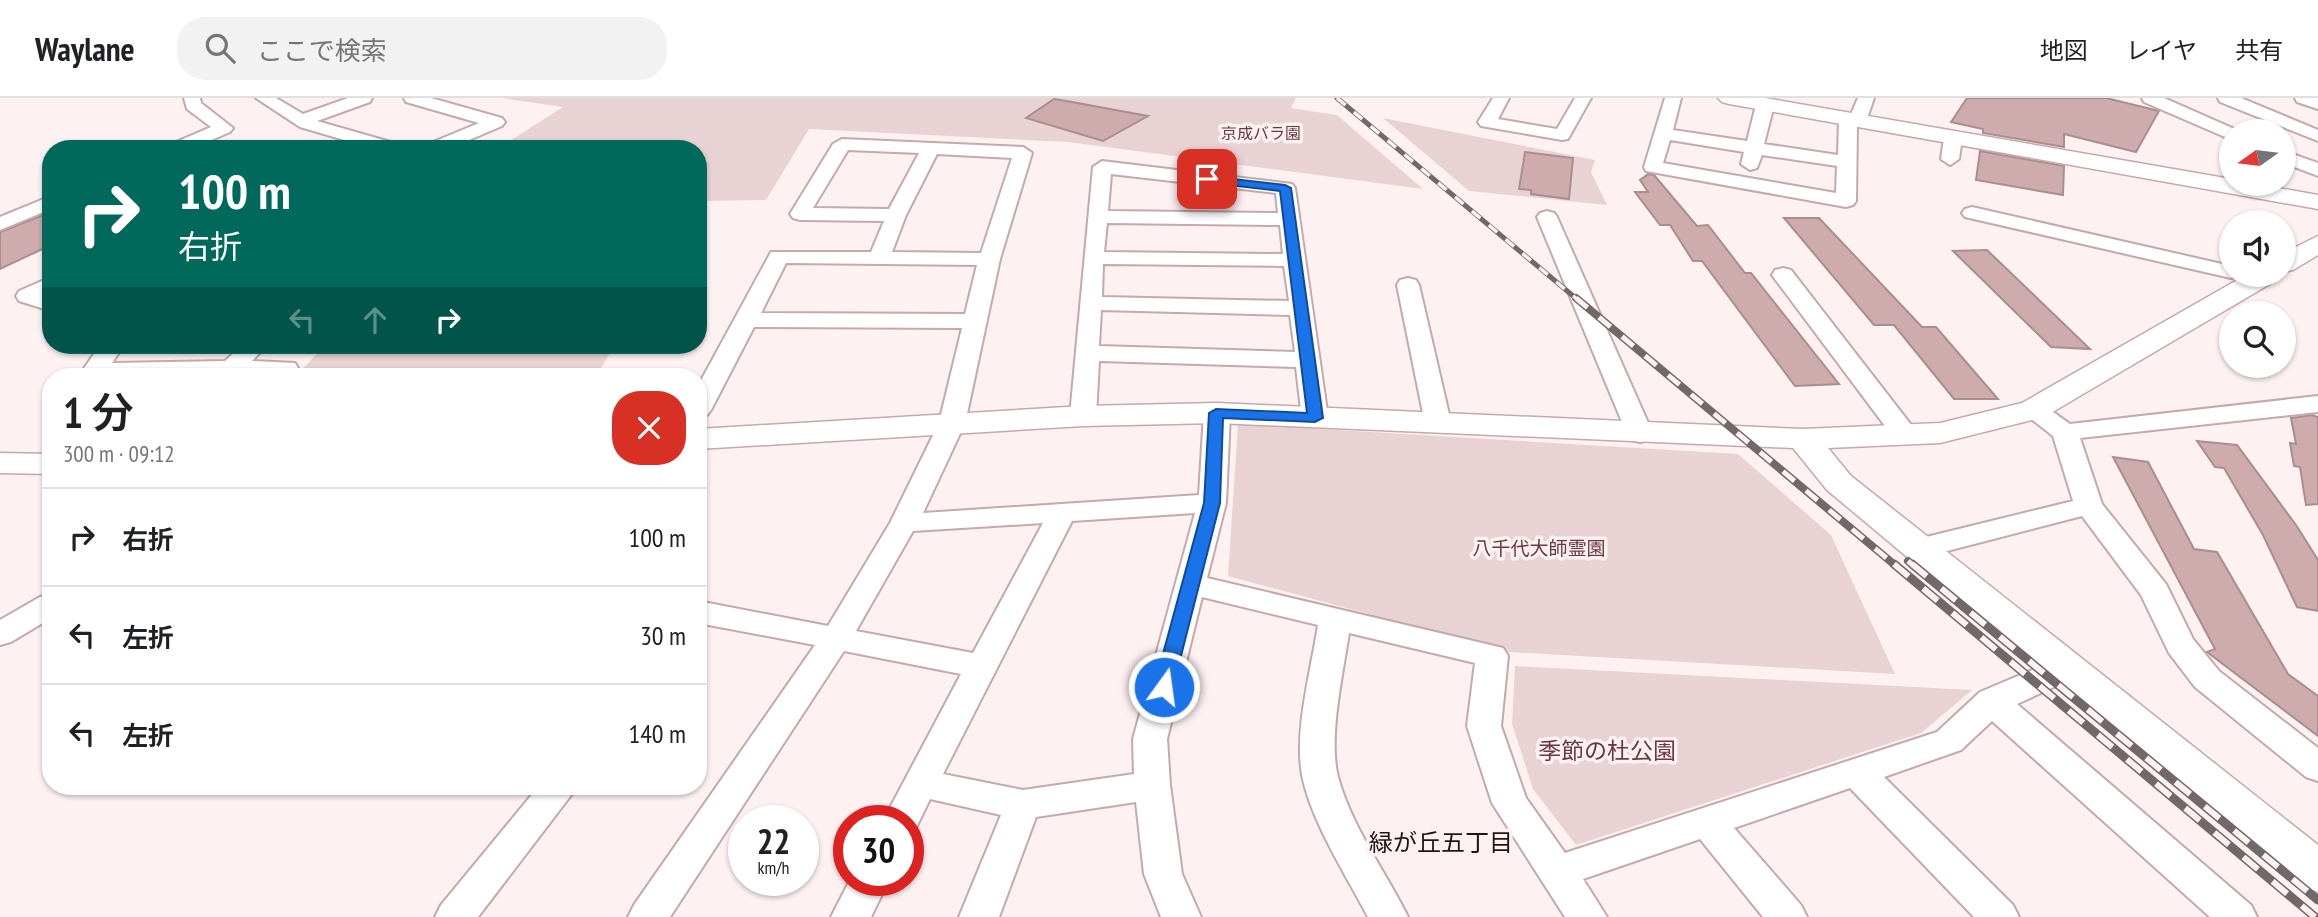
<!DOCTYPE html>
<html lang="ja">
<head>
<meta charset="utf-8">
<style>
  :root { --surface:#fff; --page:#f2f2f2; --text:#202124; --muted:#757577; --line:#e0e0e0 }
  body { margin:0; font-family:"PT Sans Narrow","Noto Sans JP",sans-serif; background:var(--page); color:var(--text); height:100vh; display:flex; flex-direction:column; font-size:26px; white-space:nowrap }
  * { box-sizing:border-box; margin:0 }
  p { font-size:23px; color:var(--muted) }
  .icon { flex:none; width:38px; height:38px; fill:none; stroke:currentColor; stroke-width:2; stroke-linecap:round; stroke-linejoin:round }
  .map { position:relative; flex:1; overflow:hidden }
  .details { position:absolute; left:42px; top:270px; width:665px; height:427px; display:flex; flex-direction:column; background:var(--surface); border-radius:28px; box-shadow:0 2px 5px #0004 }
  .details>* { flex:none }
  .banner { position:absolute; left:42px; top:42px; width:665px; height:214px; border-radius:28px; box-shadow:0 2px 5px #0004; background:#00695c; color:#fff; overflow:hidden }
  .needle { width:46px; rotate:256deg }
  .fabs { position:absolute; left:2219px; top:21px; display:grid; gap:14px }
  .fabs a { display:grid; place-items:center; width:77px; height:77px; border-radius:50%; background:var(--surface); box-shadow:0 2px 5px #0004; font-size:35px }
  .speed { position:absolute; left:728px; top:707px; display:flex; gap:14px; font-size:35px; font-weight:700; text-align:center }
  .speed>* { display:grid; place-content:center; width:91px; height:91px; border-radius:50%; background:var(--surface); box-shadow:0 2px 5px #0004; line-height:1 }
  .speed small { font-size:18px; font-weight:400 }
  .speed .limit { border:10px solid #d22; background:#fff; color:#111 }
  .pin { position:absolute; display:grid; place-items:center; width:60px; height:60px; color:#fff; margin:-30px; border-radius:14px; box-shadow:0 4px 10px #0006 }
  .me { position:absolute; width:77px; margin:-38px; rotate:14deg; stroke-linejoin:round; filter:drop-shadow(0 0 5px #0008) }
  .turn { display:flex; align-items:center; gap:24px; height:147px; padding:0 21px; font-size:32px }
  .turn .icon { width:91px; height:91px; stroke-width:2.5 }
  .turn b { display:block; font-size:49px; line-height:60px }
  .lanes { display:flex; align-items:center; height:66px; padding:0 21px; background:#0003; justify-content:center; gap:35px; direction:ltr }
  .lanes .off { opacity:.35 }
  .round { display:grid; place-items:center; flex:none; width:74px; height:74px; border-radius:28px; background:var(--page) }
  .overview { display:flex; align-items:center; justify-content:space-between; height:119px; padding:0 21px }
  h1 { font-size:42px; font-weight:600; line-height:52px }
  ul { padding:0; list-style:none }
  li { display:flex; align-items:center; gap:21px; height:98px; padding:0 21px; border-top:2px solid var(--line) }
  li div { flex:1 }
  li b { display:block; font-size:26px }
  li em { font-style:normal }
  header { display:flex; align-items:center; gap:42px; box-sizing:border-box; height:98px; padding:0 35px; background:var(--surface); border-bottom:2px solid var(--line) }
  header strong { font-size:33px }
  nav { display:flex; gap:38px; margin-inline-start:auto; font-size:24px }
  .search { width:490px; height:63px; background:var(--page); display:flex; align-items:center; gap:18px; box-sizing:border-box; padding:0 24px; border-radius:28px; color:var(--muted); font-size:26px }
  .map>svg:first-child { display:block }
</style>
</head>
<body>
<header>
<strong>Waylane</strong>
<div class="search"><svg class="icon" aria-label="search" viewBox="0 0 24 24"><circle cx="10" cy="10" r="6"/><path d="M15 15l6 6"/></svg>ここで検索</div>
<nav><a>地図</a><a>レイヤ</a><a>共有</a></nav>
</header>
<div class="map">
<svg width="2318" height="819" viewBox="0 0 2318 819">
  <rect width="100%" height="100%" fill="#fdf1f2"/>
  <!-- green -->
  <path fill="#e9d2d4" d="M 502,0 L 1296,0 L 1291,10 L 1337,17 L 1423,91 L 1068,44 L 809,31 L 766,102 L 698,103 L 698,51 L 497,51 L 563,9 Z
    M 1383,20 L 1595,62 L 1591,74 L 1607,107 L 1469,93 Z
    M 325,247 L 615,247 L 596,278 L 296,278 Z
    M 1238,326 L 1738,356 L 1831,437 L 1895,576 L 1509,554 L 1228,478 Z
    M 1515,568 L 1972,592 L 1921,635 L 1576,747 L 1533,691 L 1512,626 Z"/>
  <!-- building -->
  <path fill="#ceabad" stroke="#a98e90" stroke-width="2" d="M 1967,0 L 2106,0 L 2159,13 L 2136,54 L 2064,36 L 2064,49 L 1983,35 L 1983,31 L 1951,24 Z
    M 1054,1 L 1072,4 L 1148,18 L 1103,43 L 1026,20 Z
    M 1980,53 L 2064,68 L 2063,97 L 1976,82 Z
    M 1525,54 L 1573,60 L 1569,101 L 1531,96 L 1531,92 L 1519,91 Z
    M 1648,76 L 1654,77 L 1697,128 L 1708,127 L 1745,175 L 1751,175 L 1839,286 L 1795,288 L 1702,163 L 1693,163 L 1670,127 L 1660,127 L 1635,94 L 1648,94 L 1640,82 Z
    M 51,114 L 51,147 L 0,171 L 0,134 Z
    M 1784,120 L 1819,120 L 1922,229 L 1936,229 L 1998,301 L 1954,301 L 1894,227 L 1874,227 Z
    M 1987,152 L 2090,251 L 2051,249 L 1953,153 Z
    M 2312,317 L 2318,319 L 2318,406 L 2306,407 L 2300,369 L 2294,368 L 2290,345 L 2296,346 L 2291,320 Z
    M 2197,343 L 2237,347 L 2296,427 L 2318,462 L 2318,513 L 2297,509 L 2263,437 L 2224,370 L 2215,369 Z
    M 2113,359 L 2148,364 L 2194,451 L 2217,454 L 2288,576 L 2318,598 L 2318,638 L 2207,554 L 2215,551 Z"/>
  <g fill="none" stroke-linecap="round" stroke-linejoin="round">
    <defs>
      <path id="minor" d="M 184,0 L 200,0 L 201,5 L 233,30 L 230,34 L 191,51 L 166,51 L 169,47 L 211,29 L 187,11 Z
        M 256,0 L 276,0 L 303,16 L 348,0 L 372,0 L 370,4 L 317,23 L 401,47 L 404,51 L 375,51 L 300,29 Z
        M 404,0 L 431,0 L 502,20 L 505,24 L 502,28 L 448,51 L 423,51 L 426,47 L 479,25 L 406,4 Z
        M 1493,0 L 1509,0 L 1498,21 L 1557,31 L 1575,0 L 1591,0 L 1568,41 L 1562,42 L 1481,28 L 1478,24 Z
        M 1665,0 L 1681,0 L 1673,32 L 1747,43 L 1756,7 L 1765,2 L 1771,3 L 1774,7 L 1764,46 L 1838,57 L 1839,21 L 1842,17 L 1851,16 L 1858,0 L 1874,0 L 1866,23 L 1857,28 L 1856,103 L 1853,107 L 1846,109 L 1646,73 L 1644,69 ZM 1670,42 L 1744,54 L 1741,66 L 1750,72 L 1757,70 L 1762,57 L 1837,68 L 1836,95 L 1663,65 Z
        M 2142,0 L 2164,0 L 2239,33 L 2231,33 L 2231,40 L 2225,39 L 2144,4 Z
        M 2218,0 L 2241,0 L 2318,32 L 2318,43 L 2220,4 Z
        M 2295,0 L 2318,0 L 2318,11 L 2297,4 Z
        M 1953,35 L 1962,40 L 1959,61 L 1950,67 L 1941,61 L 1944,40 Z
        M 842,41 L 1023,49 L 1032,55 L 1000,161 L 965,325 L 923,415 L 1199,397 L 1204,315 L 1208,310 L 1217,307 L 1226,310 L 1230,315 L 1226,405 L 1207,480 L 1503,550 L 1508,558 L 1501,628 L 1526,700 L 1565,755 L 1937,634 L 1980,594 L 2056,562 L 2067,558 L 2078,562 L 2083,570 L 2078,578 L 2017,606 L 2251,807 L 2257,819 L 2210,819 L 1992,623 L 1961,652 L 1884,679 L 2013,807 L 2019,819 L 1974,819 L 1850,690 L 1734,730 L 1801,807 L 1807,819 L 1763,819 L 1700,741 L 1583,781 L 1607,819 L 1565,819 L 1492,705 L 1467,628 L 1475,565 L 1349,535 C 1343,575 1328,640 1338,679 C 1352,730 1385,772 1408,819 L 1368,819 C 1346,777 1311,723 1302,677 C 1294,632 1311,573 1318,527 L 1202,499 L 1167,641 L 1170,687 L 1182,776 L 1201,819 L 1161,819 L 1144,776 L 1136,704 L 1036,719 L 999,819 L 959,819 L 1001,717 L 930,701 L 914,734 L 908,735 L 908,723 L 883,723 L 961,576 L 844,553 L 670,819 L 628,819 L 634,807 L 815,547 L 698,525 L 698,503 L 828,528 L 890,425 L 939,325 L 962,230 L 754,229 L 711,312 L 707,317 L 698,320 L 698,288 L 771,154 L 871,154 L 884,123 L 800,122 L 793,120 L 790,116 L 833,46 ZM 848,52 L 919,55 L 889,111 L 813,110 ZM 937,56 L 1012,60 L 981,155 L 892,154 L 906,117 ZM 786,165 L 977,167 L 965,216 L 761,215 ZM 1195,415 L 1133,641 L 1134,676 L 1023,692 L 943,676 L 1072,423 ZM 1043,425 L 973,555 L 856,533 L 913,433 Z
        M 2284,53 L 2318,65 L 2318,78 L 2284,65 Z
        M 1102,63 L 1292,86 L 1295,90 L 1328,320 L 1324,325 L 1315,328 L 1306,325 L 1302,320 L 1296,269 L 1099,263 L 1096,318 L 1092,323 L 1083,326 L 1074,323 L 1070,318 L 1093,69 ZM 1111,76 L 1276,95 L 1278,115 L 1108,113 ZM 1107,125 L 1280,127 L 1283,156 L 1104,154 ZM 1103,166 L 1284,168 L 1289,203 L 1102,199 ZM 1101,212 L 1290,217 L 1295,254 L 1099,248 Z
        M 51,98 L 51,111 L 0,132 L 0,119 Z
        M 1972,109 L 2231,168 L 2231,177 L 2240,177 L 2231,180 L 1965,119 L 1962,115 L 1965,111 Z
        M 1547,113 L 1554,115 L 1557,119 L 1653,336 L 1649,342 L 1640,344 L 1631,342 L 1627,336 L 1537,119 L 1540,115 Z
        M 1783,170 L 1791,172 L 1915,332 L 1919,338 L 1915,344 L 1906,346 L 1897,344 L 1772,177 L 1775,172 Z
        M 51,179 L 51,195 L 46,197 L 51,199 L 51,213 L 19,203 L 16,198 L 19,193 Z
        M 1408,180 L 1416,182 L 1419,187 L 1451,325 L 1447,330 L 1438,333 L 1429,330 L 1425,325 L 1397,187 L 1400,182 Z
        M 97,247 L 121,247 L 122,250 L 112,265 L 225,263 L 242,247 L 267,247 L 252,263 L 295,265 L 298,270 L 292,278 L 86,277 L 83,272 L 98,250 Z
        M 2318,298 L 2318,314 L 2080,340 L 2102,406 L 2166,486 L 2193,541 L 2219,573 L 2318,650 L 2318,683 L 2306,679 L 2195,589 L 2169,555 L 2141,497 L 2082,418 L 1920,460 L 1910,457 L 1905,450 L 1910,443 L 2073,403 L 2053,338 L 2020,312 L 2024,307 C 2042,302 2055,316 2070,326 Z
        M 51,496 L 51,520 L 11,544 L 0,547 L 0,522 L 40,499 Z
        M 539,688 L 578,688 L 478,819 L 435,819 L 441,807 Z
        M 850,782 L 889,782 L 871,819 L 831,819 Z"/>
      <path id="tertiary" d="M 1718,0 L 1765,0 L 2231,81 L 2231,86 L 2256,86 L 2318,97 L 2318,111 L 1729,6 L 1722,4 Z
        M 2318,138 L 2318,157 L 2293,172 L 2284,174 L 2284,155 Z
        M 2246,177 L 2279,177 L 2275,183 L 2044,319 L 1940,345 L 1828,350 L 1851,378 L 2318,747 L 2318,794 L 2301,788 L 1827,392 L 1793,350 L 1217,325 L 1083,328 L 698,351 L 698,331 L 1083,308 L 1217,305 L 1803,331 L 1940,325 L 2022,305 Z
        M 0,355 L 51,356 L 51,376 L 0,375 Z"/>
    </defs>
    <!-- minor casing -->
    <use href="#minor" stroke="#c5a9ab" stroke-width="4"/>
    <!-- tertiary casing -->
    <use href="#tertiary" stroke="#c5a9ab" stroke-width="3"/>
    <!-- minor -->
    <use href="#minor" fill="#fff" fill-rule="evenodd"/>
    <!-- tertiary -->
    <use href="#tertiary" fill="#fff" fill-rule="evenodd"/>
    <defs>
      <path id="rail-far2" d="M 1337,0 L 1578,202"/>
      <path id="rail-far1" d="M 1576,200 L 1896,468
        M 1908,463 L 1914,468"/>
      <path id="rail" d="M 1894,466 L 2315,819
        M 1912,466 L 2318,802"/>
    </defs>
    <!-- rail-far2 casing -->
    <use href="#rail-far2" stroke="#736869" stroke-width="5"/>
    <!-- rail-far1 casing -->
    <use href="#rail-far1" stroke="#736869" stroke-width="8"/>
    <!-- rail casing -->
    <use href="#rail" stroke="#736869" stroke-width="9"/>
    <!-- rail-far2 -->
    <use href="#rail-far2" stroke="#fdf1f2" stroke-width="3.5" stroke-dasharray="11" stroke-linecap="butt"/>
    <!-- rail-far1 -->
    <use href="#rail-far1" stroke="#fdf1f2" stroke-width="5" stroke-dasharray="15" stroke-linecap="butt"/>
    <!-- rail -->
    <use href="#rail" stroke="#fdf1f2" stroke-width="6" stroke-dasharray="19" stroke-linecap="butt"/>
  </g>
  <!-- route -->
  <path fill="#1a73e8" stroke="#114b97" stroke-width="2" d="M 1207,78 L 1285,87 L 1291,90 L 1323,320 L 1315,324 L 1223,320 L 1220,405 L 1173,589 L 1170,594 L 1157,594 L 1154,589 L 1204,405 L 1209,315 L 1216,311 L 1307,315 L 1280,93 L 1203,84 L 1201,81 Z"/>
  <g text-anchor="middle" stroke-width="7" stroke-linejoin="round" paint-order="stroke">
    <!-- far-park labels -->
    <g font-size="16" fill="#6a383e" stroke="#fdf1f2">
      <text x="1261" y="41">京成バラ園</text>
    </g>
    <!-- park labels -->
    <g font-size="19" fill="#6a383e" stroke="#fdf1f2">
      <text x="1539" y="457">八千代大師霊園</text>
    </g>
    <!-- near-park labels -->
    <g font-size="23" fill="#6a383e" stroke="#fdf1f2">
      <text x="1607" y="661">季節の杜公園</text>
    </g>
    <!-- near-neighbourhood labels -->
    <g font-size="24" fill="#1f1516" stroke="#fdf1f2">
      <text x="1441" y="753">緑が丘五丁目</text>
    </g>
  </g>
</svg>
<div class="fabs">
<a><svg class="needle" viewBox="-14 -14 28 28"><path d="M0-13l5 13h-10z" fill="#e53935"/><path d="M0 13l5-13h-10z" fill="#757577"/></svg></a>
<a><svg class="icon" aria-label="sound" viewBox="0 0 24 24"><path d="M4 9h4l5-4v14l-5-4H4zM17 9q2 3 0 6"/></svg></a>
<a><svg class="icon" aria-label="search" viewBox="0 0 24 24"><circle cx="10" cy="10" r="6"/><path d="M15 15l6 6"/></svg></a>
</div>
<div class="speed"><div>22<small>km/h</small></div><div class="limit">30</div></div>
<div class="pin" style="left:1207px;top:81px;background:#d93025"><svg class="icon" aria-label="arrive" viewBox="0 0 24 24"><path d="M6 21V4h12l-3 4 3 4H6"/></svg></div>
<svg class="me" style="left:1164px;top:589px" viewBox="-20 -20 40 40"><circle r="17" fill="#1a73e8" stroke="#fff" stroke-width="3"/><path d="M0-11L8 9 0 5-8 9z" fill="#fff"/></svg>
<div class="banner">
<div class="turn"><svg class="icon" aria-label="right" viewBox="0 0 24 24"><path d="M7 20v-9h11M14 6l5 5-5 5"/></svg><div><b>100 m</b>右折</div></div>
<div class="lanes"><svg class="icon off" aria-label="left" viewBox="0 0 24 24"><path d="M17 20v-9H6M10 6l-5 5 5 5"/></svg><svg class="icon off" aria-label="ahead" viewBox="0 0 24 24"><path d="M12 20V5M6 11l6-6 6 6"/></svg><svg class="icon" aria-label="right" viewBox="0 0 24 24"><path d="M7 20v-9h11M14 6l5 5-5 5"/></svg></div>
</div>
<section class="details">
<div class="overview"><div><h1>1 分</h1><p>300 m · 09:12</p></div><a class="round" style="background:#d93025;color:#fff"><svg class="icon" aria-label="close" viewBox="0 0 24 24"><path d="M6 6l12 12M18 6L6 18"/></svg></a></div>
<ul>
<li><svg class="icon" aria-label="right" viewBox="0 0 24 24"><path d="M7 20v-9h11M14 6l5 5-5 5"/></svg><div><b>右折</b></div><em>100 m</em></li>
<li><svg class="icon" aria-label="left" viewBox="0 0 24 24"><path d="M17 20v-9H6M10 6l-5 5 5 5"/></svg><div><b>左折</b></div><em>30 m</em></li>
<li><svg class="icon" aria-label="left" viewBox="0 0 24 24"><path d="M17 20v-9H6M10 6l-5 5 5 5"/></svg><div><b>左折</b></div><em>140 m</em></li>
</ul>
</section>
</div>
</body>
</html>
